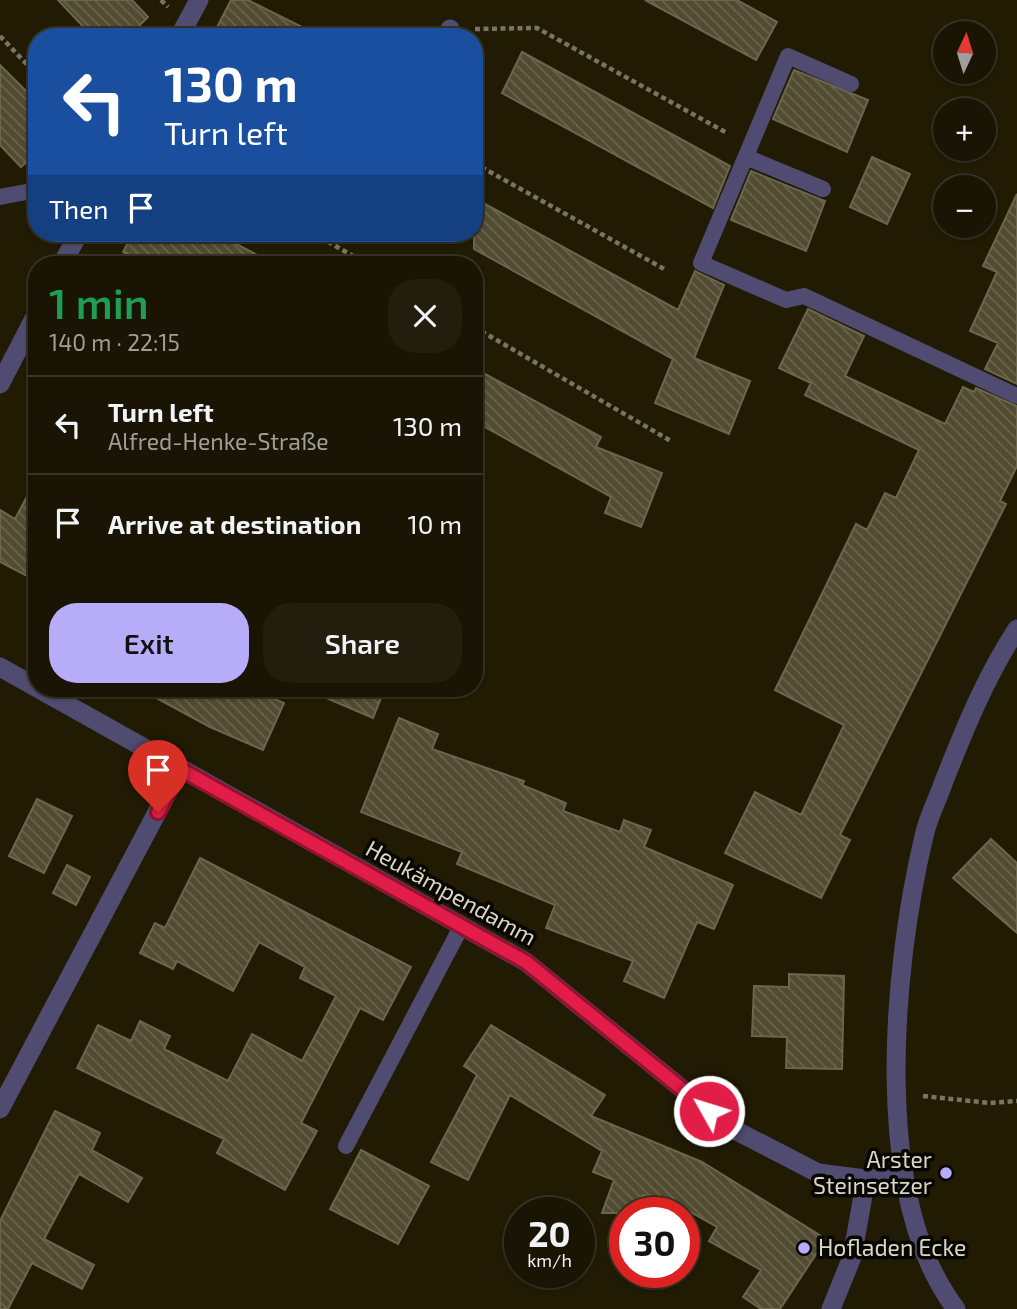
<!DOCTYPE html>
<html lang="en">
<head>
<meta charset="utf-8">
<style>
  :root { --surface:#191403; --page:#221d0d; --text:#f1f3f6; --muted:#9f9e9a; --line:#373325; --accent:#b6acf8 }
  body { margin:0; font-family:"Exo 2",sans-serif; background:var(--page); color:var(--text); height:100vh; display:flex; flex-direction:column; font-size:26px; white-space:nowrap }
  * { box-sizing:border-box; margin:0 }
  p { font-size:23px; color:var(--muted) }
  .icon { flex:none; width:38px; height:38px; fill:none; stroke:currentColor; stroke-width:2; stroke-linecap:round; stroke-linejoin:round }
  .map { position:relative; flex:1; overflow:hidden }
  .sheet { position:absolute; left:28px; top:256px; width:455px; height:441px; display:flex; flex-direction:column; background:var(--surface); border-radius:28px; box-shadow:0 2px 5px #0004,0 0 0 2px var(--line) }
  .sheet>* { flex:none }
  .top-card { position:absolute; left:28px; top:28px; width:455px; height:214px; border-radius:28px; box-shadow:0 2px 5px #0004,0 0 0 2px var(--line); background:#1a4fa0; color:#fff; overflow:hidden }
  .needle { width:46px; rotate:4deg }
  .buttons { position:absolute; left:933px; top:21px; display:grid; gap:14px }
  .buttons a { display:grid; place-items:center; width:63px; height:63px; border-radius:50%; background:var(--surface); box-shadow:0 2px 5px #0004,0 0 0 2px var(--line); font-size:35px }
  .speed { position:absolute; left:504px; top:1197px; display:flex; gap:14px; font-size:35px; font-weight:700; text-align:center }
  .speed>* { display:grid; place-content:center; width:91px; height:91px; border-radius:50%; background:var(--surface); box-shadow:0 2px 5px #0004,0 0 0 2px var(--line); line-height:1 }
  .speed small { font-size:18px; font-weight:400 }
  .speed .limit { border:10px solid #d22; background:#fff; color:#111 }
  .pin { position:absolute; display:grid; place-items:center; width:60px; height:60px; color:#fff; margin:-72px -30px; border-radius:50% 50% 50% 0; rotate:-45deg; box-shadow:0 0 7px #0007 }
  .pin .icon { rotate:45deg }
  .me { position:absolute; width:77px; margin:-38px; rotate:309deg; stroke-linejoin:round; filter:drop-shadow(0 0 5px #0008) }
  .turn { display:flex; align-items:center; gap:24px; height:147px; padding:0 21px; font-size:32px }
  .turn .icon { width:91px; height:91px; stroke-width:2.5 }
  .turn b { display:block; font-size:49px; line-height:60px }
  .then { display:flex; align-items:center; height:66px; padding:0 21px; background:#0003; gap:14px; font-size:26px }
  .round { display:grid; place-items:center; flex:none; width:74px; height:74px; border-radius:28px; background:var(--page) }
  .head { display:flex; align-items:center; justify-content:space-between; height:119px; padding:0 21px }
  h1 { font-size:42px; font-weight:600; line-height:52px; color:#1e9e55 }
  .cta { display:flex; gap:14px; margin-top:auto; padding:14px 21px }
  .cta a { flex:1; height:80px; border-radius:28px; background:var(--accent); color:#111; font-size:28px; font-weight:600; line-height:80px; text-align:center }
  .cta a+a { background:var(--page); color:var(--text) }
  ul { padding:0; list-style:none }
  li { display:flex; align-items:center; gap:21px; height:98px; padding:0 21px; border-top:2px solid var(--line) }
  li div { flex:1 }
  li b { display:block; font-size:26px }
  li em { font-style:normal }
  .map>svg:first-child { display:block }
</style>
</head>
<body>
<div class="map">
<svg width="1017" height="1309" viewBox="0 0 1017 1309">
  <defs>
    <pattern id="building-back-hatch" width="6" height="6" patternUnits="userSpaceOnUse" patternTransform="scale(1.75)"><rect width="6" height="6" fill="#514b32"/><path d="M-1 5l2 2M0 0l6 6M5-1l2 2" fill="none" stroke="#69644e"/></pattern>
  </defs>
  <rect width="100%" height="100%" fill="#211b04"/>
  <!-- building -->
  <path fill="url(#building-back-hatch)" stroke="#6c664c" stroke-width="2" d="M 58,0 L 132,0 L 148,17 L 128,37 L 93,37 Z
    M 231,0 L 248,0 L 322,37 L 212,37 Z
    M 645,0 L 737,0 L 777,22 L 756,60 Z
    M 522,52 L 730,166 L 713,208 L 502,93 Z
    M 0,65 L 37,102 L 37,152 L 21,167 L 0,145 Z
    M 794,70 L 868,100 L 847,152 L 773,119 Z
    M 872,157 L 910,174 L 887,224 L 850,207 Z
    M 751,171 L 825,201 L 806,251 L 731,220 Z
    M 1017,194 L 1017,384 L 985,369 L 998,343 L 970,331 L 997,272 L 983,266 Z
    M 474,198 L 678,310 L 695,271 L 724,285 L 694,358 L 750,381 L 729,434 L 655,403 L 673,359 L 474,249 Z
    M 133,233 L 216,233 L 274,264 L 146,264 L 123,252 Z
    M 808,309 L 864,336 L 845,376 L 945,424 L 963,387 L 974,392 L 976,388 L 1017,406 L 1017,466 L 1000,501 L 1006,504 L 840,835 L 850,840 L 821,898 L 725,853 L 755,792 L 801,815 L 844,725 L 775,690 L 856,524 L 867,530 L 885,493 L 896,498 L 919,450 L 805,395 L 811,383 L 779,368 Z
    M 474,368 L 601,437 L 596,447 L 662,473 L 641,527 L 605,513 L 611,497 L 474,421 Z
    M 37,478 L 37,581 L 0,562 L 0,510 L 15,519 Z
    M 138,688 L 249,688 L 284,703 L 263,750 L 210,727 Z
    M 303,688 L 385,688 L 373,718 Z
    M 399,718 L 438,734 L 432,749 L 524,781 L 522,785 L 566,803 L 563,811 L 620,832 L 624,820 L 651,830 L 644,847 L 733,885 L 714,929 L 697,922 L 664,998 L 624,981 L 633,961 L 546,928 L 555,905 L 457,864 L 462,852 L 361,812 Z
    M 37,799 L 72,816 L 44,873 L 9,856 Z
    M 991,839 L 1017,863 L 1017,933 L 953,878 Z
    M 200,858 L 411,967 L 383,1020 L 360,1008 L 301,1123 L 317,1131 L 285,1190 L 217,1153 L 224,1139 L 77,1068 L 98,1025 L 131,1041 L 140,1021 L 170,1036 L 164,1049 L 228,1081 L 252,1034 L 302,1061 L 336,996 L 300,978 L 305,967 L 259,942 L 233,991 L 177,961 L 173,969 L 140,953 L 155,923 L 165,928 Z
    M 67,865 L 90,877 L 76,905 L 53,893 Z
    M 789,974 L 844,976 L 842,1069 L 786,1068 L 787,1037 L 752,1036 L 754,986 L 789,987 Z
    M 491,1025 L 605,1095 L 591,1116 L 702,1162 L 826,1239 L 780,1309 L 761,1309 L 743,1297 L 761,1270 L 709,1241 L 717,1227 L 667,1199 L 665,1203 L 643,1195 L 636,1213 L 602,1213 L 614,1180 L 593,1172 L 602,1151 L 510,1095 L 468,1180 L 431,1162 L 477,1075 L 464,1066 Z
    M 55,1111 L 100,1133 L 92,1150 L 142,1178 L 128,1202 L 79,1174 L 44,1239 L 94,1265 L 82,1289 L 32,1263 L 8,1309 L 0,1309 L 0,1221 Z
    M 361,1150 L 429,1186 L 398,1244 L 330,1209 Z"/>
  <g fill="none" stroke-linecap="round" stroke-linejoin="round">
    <!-- path -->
    <path stroke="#7a7562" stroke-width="4.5" stroke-dasharray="5 3.5" stroke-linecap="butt" d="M 161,0 L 168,7
      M 475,29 L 537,28 L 727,133
      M 0,36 L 37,75
      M 474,163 L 666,270
      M 313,233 L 367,264
      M 474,327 L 671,441
      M 923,1096 L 990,1103 L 1017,1101
      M 879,1253 L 898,1253"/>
    <!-- service -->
    <path stroke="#504b70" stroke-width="16" d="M 851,84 L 788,56 L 701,263 L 786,300 L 804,296 L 1017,396
      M 746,157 L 823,189
      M 0,197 L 37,190
      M 346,1146 L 461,927"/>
    <!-- minor -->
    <path stroke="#504b70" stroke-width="19" d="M 179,37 L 199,0
      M 446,37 L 450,29
      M 62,264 L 79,233
      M 0,384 L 37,313
      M 0,667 L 526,962 L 729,1127 L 818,1173 L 866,1179 L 903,1178
      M 0,1109 L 180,769
      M 831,1309 L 852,1257 L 866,1179"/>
    <!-- tertiary -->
    <path stroke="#504b70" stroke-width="19" d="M 956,1309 C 870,1196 893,967 924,836 C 928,817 938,799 944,781 C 965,728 986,676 1017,629"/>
  </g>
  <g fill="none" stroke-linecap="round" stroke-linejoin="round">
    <defs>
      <path id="route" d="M 158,812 L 180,769 L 526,962 L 709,1111"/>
    </defs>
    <!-- route casing -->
    <use href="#route" stroke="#92132f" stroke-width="18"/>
    <!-- route -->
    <use href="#route" stroke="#e11d48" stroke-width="12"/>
  </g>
  <!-- markers -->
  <g fill="#b6acf8" stroke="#080601" stroke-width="2.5">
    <circle cx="946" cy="1173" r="7"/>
    <circle cx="804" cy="1248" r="7"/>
  </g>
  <g text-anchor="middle" stroke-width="7" stroke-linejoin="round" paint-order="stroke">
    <!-- street labels -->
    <g font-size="23" fill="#d9d6c7" stroke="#080601">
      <text transform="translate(451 893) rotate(29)" y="8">Heukämpendamm</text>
    </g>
    <!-- poi labels -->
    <g font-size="23" fill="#d9d6c7" stroke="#080601" text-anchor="end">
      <text x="932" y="1168">Arster<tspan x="932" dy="26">Steinsetzer</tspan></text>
      <text x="818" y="1256" text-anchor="start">Hofladen Ecke</text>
    </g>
  </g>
</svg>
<div class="buttons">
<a><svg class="needle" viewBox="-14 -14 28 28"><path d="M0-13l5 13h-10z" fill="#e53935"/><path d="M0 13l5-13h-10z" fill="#9f9e9a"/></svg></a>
<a>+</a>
<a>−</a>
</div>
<div class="speed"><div>20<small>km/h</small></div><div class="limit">30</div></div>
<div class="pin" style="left:158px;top:812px;background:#d93025"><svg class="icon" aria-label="arrive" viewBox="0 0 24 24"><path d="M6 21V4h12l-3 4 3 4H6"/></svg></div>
<svg class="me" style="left:709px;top:1111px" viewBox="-20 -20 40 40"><circle r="17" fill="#e11d48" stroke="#fff" stroke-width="3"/><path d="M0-11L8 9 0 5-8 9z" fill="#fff"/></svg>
<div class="top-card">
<div class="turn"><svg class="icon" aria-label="left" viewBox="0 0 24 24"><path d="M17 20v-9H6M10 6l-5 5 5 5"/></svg><div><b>130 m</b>Turn left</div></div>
<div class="then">Then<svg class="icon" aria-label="arrive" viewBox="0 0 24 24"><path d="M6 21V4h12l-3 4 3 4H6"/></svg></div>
</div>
<section class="sheet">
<div class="head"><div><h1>1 min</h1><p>140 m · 22:15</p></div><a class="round"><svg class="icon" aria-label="close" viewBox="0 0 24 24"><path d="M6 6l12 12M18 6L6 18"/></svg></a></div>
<ul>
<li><svg class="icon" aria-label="left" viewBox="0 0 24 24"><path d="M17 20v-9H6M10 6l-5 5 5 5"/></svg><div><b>Turn left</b><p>Alfred-Henke-Straße</p></div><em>130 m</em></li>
<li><svg class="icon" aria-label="arrive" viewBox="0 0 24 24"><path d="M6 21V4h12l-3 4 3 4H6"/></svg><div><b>Arrive at destination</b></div><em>10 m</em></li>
</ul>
<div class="cta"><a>Exit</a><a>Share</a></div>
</section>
</div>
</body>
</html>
